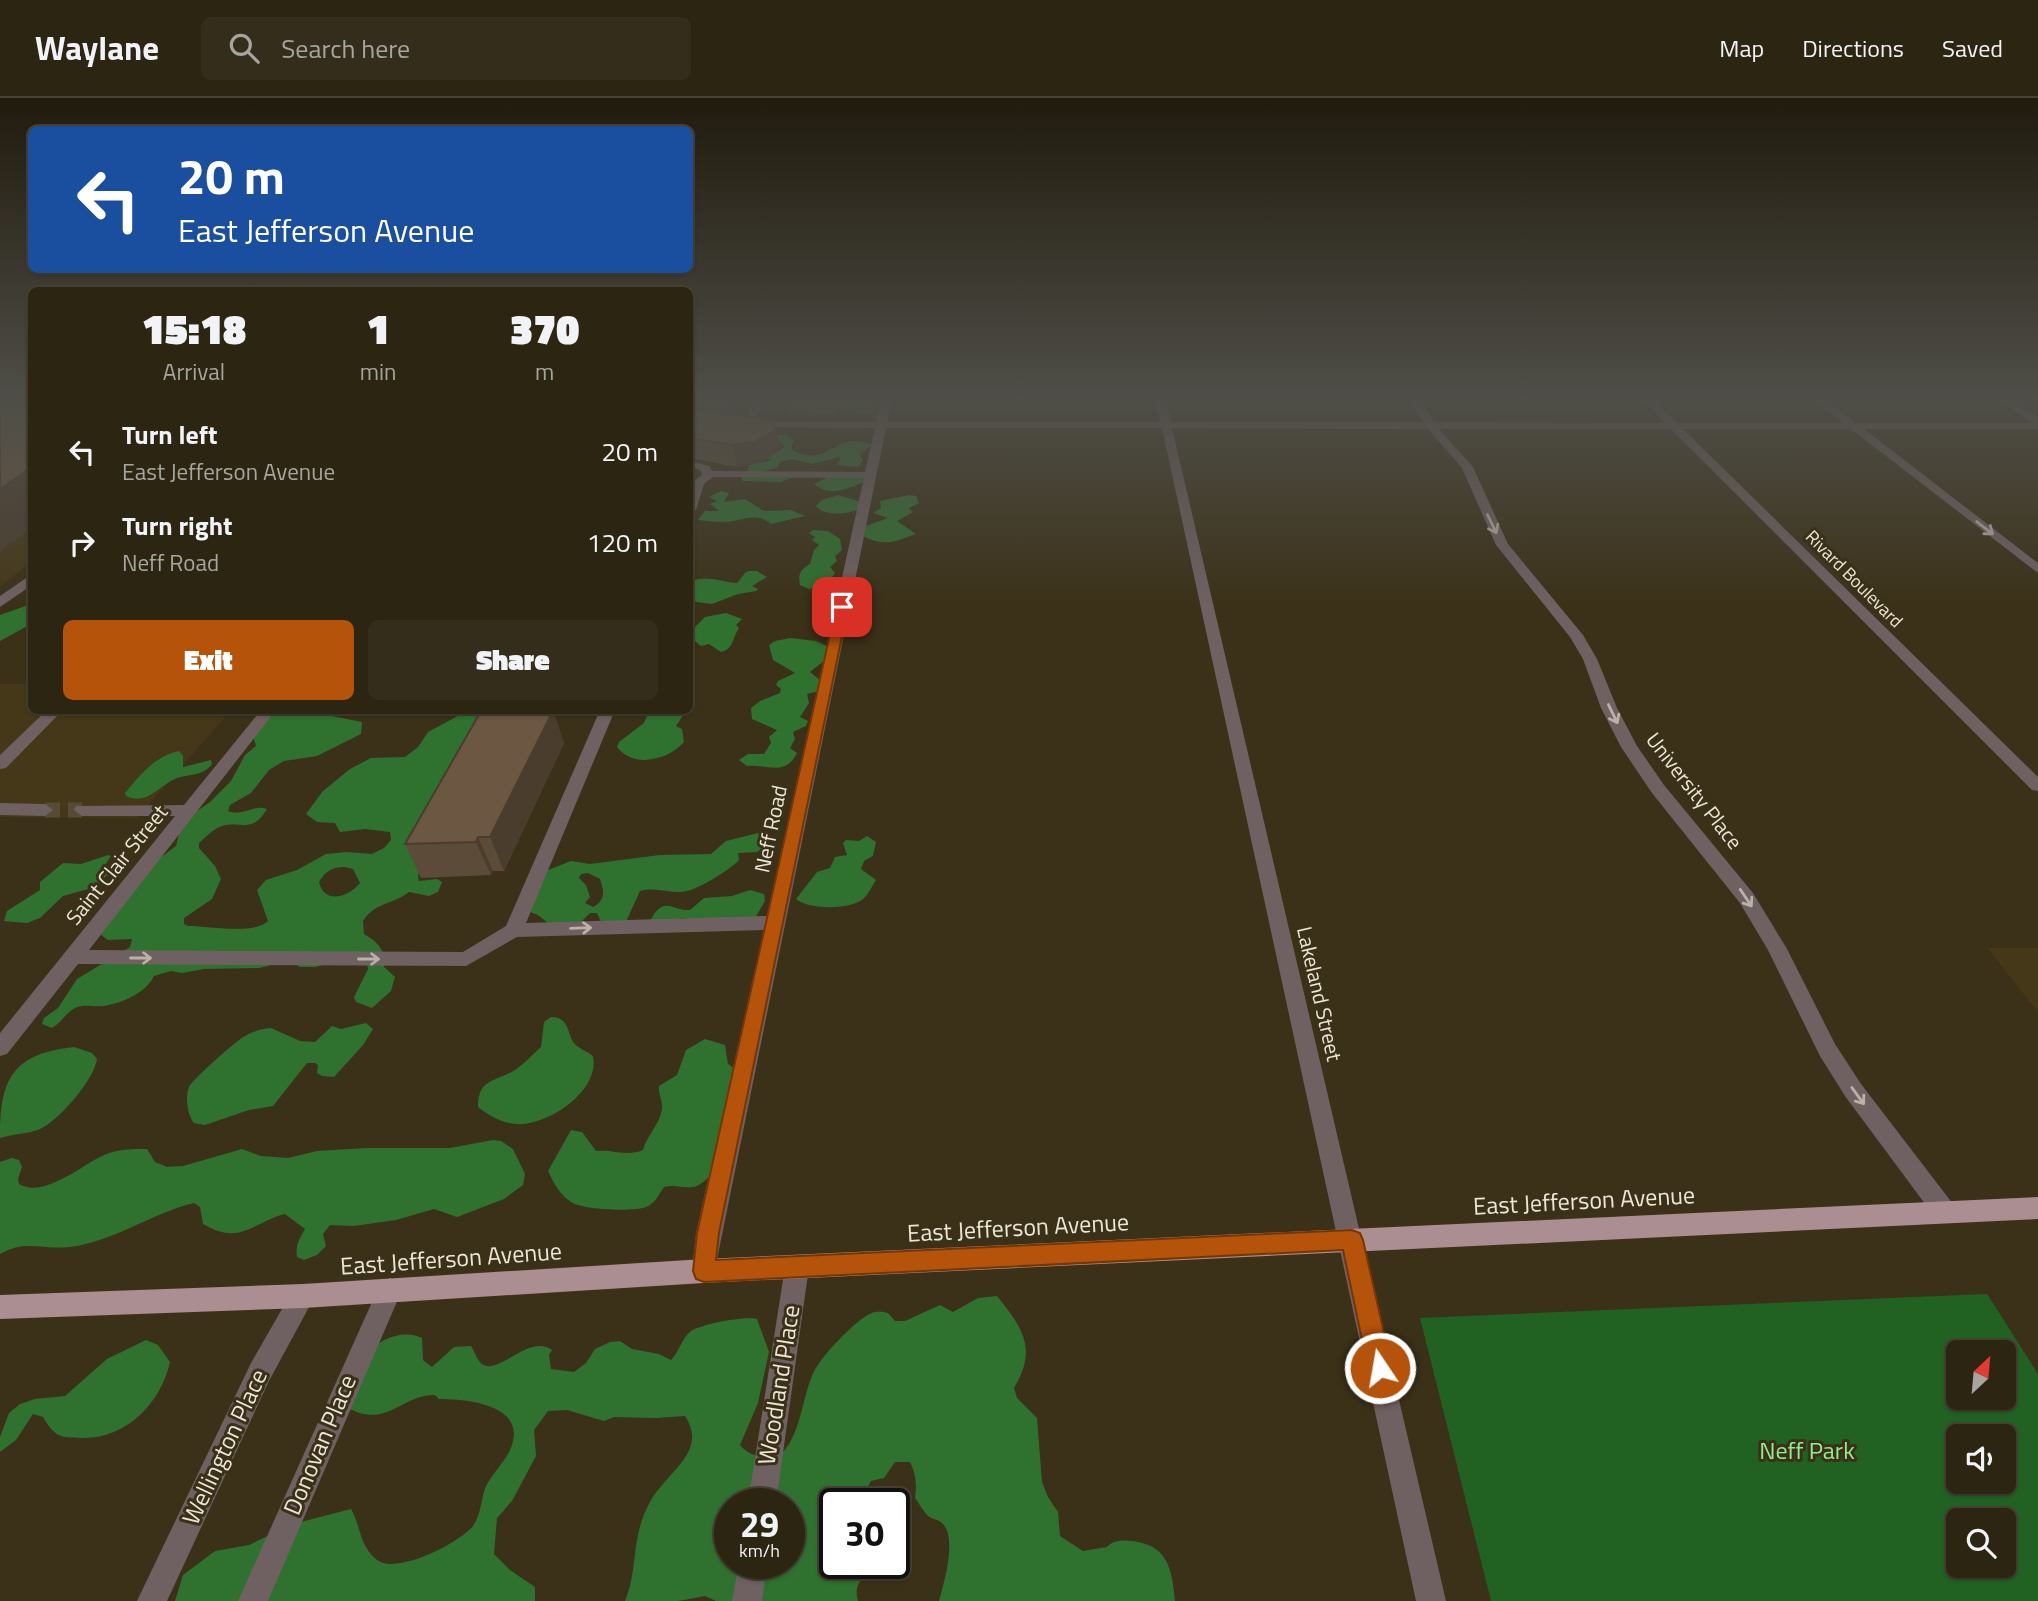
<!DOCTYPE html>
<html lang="en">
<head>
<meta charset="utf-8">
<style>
  :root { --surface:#2c2512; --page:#342d1b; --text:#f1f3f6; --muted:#a6a59f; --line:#484232; --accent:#b45309 }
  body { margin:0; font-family:"Titillium Web",sans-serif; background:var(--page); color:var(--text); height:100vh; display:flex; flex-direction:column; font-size:26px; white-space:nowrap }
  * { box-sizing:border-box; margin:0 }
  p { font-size:23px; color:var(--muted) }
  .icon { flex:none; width:38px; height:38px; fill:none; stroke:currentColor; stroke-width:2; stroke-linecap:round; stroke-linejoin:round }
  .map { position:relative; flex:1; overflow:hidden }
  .details { position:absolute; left:28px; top:189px; width:665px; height:427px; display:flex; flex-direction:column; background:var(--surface); border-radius:10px; box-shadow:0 2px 5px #0004,0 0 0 2px var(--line) }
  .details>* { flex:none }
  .top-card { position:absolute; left:28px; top:28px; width:665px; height:147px; border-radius:10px; box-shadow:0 2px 5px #0004,0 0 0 2px var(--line); background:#1a4fa0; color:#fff; overflow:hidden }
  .needle { width:46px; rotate:26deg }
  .fabs { position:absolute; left:1946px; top:1242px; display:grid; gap:14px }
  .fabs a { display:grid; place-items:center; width:70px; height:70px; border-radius:10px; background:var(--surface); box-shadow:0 2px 5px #0004,0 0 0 2px var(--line); font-size:35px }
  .speed { position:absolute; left:714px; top:1390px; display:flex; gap:14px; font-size:35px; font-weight:700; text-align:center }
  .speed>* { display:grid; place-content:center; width:91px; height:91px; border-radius:50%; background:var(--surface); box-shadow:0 2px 5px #0004,0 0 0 2px var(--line); line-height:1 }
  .speed small { font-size:18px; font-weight:400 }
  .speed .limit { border:4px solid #111; border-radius:10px; background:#fff; color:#111 }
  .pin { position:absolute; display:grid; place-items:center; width:60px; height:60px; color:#fff; margin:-30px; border-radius:14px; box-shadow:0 4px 10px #0006 }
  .me { position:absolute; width:77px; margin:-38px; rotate:348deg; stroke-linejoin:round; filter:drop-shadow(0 0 5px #0008) }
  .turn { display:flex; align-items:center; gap:24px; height:147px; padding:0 35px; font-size:32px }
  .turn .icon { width:91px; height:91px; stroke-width:2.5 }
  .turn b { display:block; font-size:49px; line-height:60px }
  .eta { display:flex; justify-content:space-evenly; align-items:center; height:119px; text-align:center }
  .eta b { font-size:42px; font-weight:800; line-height:49px }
  .button { display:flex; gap:14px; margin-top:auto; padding:14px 35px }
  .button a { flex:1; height:80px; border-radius:10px; background:var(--accent); color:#fff; font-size:28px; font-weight:800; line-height:80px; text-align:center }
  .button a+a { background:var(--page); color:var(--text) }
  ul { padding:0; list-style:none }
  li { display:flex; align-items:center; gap:21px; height:91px; padding:0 35px }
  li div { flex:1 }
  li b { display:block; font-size:26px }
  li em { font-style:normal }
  header { display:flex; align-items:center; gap:42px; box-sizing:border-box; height:98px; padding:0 35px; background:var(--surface); border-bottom:2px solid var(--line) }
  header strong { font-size:33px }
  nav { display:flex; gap:38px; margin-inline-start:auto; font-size:24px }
  .search { width:490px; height:63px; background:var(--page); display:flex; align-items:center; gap:18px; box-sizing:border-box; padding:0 24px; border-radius:10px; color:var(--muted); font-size:26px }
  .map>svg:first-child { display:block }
</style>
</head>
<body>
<header>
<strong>Waylane</strong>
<div class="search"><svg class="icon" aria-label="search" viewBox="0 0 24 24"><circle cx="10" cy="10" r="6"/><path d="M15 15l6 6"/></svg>Search here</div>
<nav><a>Map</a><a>Directions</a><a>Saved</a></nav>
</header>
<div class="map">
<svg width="2038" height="1503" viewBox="0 0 2038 1503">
  <rect width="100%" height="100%" fill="#3b3118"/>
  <!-- built -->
  <path fill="#453818" d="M 0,337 L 32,337 L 31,464 L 0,489 Z
    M 0,586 L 31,586 L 32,612 L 230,613 L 137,720 L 0,719 Z
    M 1987,850 L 2038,850 L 2038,914 Z"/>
  <!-- green -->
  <path fill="#216223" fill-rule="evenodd" d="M 1987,1196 L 2038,1276 L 2038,1503 L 1491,1503 L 1420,1220 ZM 1958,1255 L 2004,1255 L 2004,1300 L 1958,1300 ZM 1958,1339 L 2004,1339 L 2004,1384 L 1958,1384 ZM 1958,1423 L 2004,1423 L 2004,1468 L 1958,1468 Z"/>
  <!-- forest -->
  <path fill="#2f712f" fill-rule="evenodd" d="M 836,299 L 876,299 L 878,305 L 871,316 L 848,314 L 838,310 Z
    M 779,337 L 786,337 L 794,342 L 791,351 C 826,373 836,330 872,347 L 860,356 L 863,363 L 858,369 L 836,367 L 841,361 L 839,359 L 813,366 L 791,361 L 780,364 L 778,369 L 758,375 L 793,379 L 781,384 L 743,383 L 741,380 L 748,375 L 748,368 C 756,364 764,365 771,362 L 767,360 L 785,349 L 775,339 Z
    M 861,376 L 867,383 C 849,389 832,401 814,386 L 830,378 Z
    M 721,393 L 729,395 L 724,404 L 745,401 L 764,413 L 791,412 L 805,418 L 771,426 C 759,416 749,420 733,423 C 723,425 709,423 698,422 L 705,413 L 719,413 L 710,406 L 717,403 L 709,399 Z
    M 838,397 L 861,404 L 862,411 C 848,415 827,420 816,408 L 822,402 Z
    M 909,397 L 916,398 L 919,405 L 909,410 L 913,414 L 897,423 L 916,436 C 892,444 888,449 862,438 L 866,428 L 888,420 L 873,415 L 881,410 L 880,403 Z
    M 813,432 L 828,433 L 840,441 L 842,452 L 835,458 L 837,463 L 830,469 L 835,475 L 827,486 L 809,491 L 800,487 C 798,476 800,472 810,466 L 814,452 L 819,447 L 812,442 L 815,439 L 809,435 Z
    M 750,473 L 757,473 L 767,479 L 752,488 L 758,491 L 756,493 L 738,496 L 712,506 L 690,503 L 690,484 C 706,476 720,484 737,485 L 746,474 Z
    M 31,506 L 31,526 L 0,543 L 0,517 Z
    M 726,515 L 742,521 L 736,527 L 739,530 C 732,540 734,551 721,554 L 709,546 L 701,548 L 690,539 L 690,534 L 705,519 Z
    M 790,540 L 816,543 L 829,549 L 825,562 L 810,574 L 821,583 L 819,593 L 807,596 L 809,605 L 800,619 L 808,623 L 806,628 L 793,634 L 795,641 L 790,650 L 797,655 C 785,679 767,666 747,668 L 739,662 L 748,656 L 764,656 L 771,645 L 769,639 L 777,632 L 752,621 L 751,610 L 760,603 L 780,595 L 781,591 L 776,587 L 778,583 L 795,575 L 773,562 L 769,547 L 775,543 Z
    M 282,613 L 336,613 L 332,618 L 362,624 L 361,636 L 317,658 L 284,663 L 269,672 L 251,695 L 230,707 L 228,713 C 243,719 253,706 267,711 C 251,737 242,722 222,728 C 214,730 206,739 199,745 L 199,750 L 215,768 L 221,781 L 212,801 L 184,820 L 184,826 L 188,828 C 209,828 254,837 268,823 L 257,792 L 266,782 L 297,772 L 326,756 L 346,754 L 372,756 L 384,750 L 391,742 L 390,734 L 365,731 L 340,734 L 335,725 L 317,724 L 306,716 L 323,693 L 350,671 L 371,660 L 405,659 L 418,649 L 428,634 L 467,613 L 525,613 C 515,646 409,757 419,783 L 437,781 L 442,784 L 438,794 L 429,798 L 409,794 C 392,807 375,804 363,823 L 364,836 C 378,844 386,852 384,869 L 395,879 L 391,893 L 372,910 L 356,904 L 354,899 L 368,871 L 367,865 L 358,858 L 315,869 L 300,869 L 289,863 L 259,870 L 204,871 L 182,875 L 171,873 L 154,878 C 146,895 122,905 104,908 C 95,909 86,906 77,909 C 67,913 62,924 52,930 L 42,926 L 44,920 L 58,910 L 77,881 L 130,849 L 132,841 L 108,842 L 97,834 L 156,763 L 176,748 L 180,731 L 187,720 L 210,704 L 231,683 L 245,657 L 256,648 L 252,635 L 267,620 ZM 345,769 L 353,771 L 360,785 C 348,800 324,806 319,784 C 325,773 333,769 345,769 Z
    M 649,613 L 686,613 L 676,628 L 682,631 L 684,644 C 668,662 634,671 617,649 L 619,644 L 644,625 Z
    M 179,653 L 183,658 L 183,669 L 211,662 L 212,666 C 203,678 190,676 177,680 C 159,687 148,708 126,698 L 125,695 C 140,677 155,658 179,653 Z
    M 758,735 L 769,737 L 769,745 L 757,754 L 738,755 L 739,762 C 730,772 693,795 680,794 C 666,794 653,789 640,793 L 624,828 L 604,831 L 597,815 L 590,815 L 577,828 L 549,826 L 538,817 L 527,813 L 543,774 L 571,763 L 590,766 L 660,757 L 711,756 L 726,743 ZM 588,775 L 600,781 C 604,793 606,802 593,809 L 585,805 L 590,799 L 586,787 L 579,780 L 581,776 Z
    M 867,738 L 876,744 L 873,758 L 864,763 L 861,771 L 876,782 C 872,788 869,796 863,801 C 850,812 809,812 796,801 L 817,774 L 830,770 L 835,759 L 847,757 L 843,745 L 846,742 L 859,743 Z
    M 108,757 L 111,758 L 103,770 L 110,775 L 92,790 L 63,798 L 40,820 L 27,825 L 4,823 L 7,813 L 40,792 L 40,784 L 63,765 L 81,766 Z
    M 750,792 L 764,796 L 765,803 L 755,820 L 705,822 L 680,820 L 671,827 L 650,823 C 664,796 672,813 690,812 L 704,800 L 732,798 Z
    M 551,919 C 568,919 567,932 573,944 C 576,949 588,954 593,958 C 600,991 554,1023 524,1026 C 507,1028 491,1019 478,1009 C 478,980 496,984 515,972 C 524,966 533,956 541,949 L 544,924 Z
    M 366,925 L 373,931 L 363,947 L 334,979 L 322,978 L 317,975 L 318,967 L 315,965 L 307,965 L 273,1008 L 249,1012 L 205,1027 L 194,1025 C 187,1016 185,998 189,989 C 192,982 238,941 245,938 C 253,933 262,931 271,930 L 300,943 L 315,944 L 332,928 L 341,931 Z
    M 705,941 L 725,947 L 728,966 L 734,970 C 730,1002 731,1072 697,1088 C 687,1092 675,1086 664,1089 C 659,1096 655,1106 646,1109 C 632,1114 583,1112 571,1104 C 560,1097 553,1084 548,1073 L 571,1032 L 582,1034 L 596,1053 C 613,1051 628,1059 643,1052 C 647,1037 660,1026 662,1011 C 663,1003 658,996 659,988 L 677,977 L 686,952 Z
    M 74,949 L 92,955 L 97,961 C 94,982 58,1024 38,1032 C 26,1036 12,1036 0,1040 C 0,982 11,956 74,949 Z
    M 493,1042 L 501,1043 L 513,1051 L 525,1076 L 523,1087 L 504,1101 L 457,1119 L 434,1111 L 396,1122 L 354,1128 L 330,1127 L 323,1136 L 326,1148 L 317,1157 L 304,1162 L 297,1159 C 295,1147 300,1140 305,1131 L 285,1116 C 251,1125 241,1148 203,1126 L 200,1109 L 194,1105 C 152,1115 111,1145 69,1149 C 42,1152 26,1141 0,1156 L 0,1064 L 12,1060 L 19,1062 L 22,1069 L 18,1081 L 19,1086 C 43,1101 82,1067 104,1057 C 118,1051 132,1051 147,1051 L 155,1064 L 167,1069 L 183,1068 L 242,1051 L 261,1058 L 288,1060 L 317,1053 L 367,1050 L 450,1050 Z
    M 997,1198 C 1024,1231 1037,1252 1014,1290 L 1017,1300 L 1037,1320 L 1042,1384 L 1048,1399 L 1058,1414 L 1060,1438 L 1083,1453 L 1107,1449 C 1113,1442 1123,1442 1132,1443 C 1168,1447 1172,1471 1175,1503 L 939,1503 C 944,1485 957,1441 943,1426 C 939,1421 933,1422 928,1418 C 923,1413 919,1405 915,1400 C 917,1387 916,1376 910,1364 L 895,1364 L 884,1380 L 871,1383 L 866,1392 L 867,1405 L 835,1405 L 835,1465 L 878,1465 C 868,1479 852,1482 858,1503 L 716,1503 L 705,1498 L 678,1503 L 625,1503 C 639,1469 630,1440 650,1404 C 666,1374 709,1354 685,1318 L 656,1320 L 614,1319 L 604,1323 L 567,1312 L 548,1313 L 534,1332 L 536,1358 L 512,1403 L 497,1420 L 494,1456 L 510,1472 L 535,1489 L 535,1503 L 175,1503 L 183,1477 L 215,1453 L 249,1447 L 293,1426 L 351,1411 C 362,1430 358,1446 377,1462 C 397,1477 459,1445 473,1428 C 483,1414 480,1396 489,1383 C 495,1373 505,1363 510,1352 C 530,1307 468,1301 439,1301 L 435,1297 C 399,1297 386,1334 343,1307 C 349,1294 357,1264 366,1255 C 382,1240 403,1231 422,1240 L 423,1262 L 432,1269 L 454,1249 L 471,1248 C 474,1252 476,1259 479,1263 C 494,1284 528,1234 552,1252 L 549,1257 L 551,1271 L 574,1274 L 586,1265 L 595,1251 L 610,1244 L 620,1243 L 632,1251 L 659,1256 L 671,1262 C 679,1254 682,1240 690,1234 C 700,1226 745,1218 757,1221 L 769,1254 L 758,1305 L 740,1347 C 751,1360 763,1359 779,1358 C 801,1338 801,1304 812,1278 C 817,1262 857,1220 872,1215 C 877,1213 883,1214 888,1215 L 895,1223 L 905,1223 L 940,1207 L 953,1214 L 978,1200 ZM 730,1405 L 789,1405 L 789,1465 L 730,1465 Z
    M 146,1242 L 158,1247 L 170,1264 C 161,1305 126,1341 82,1340 C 59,1339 56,1340 43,1319 L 33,1316 L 16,1342 L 0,1354 L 0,1339 L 9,1315 L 20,1306 L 35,1301 L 65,1298 L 107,1261 Z"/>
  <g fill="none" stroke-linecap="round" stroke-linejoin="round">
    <!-- minor-tunnel -->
    <path stroke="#564c35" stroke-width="15" stroke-dasharray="15 8" stroke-linecap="butt" d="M 45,712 L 82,712"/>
    <!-- minor -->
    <path fill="#6f6162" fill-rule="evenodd" d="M 753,299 L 763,299 L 755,324 L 876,324 L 882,299 L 892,299 L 887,324 L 1160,324 L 1155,299 L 1165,299 L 1171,324 L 1423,324 L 1408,299 L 1418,299 L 1434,324 L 1665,325 L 1640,299 L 1651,299 L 1677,325 L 1843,325 L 1811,299 L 1822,299 L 1856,325 L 2032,325 L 1994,299 L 2006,299 L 2038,319 L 2038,331 L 1864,331 L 2038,465 L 2038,475 L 1851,331 L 1683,331 L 2038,679 L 2038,693 L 2032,692 L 1671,331 L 1439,331 L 1473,369 L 1508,446 L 1583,537 L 1597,561 L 1617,610 L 1637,648 L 1664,687 L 1753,795 L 1787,851 L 1835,946 L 1861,986 L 1953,1106 L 1957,1114 L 1953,1122 L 1945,1125 L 1937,1122 L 1845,998 L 1820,958 L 1768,852 L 1740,805 L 1652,695 L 1621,649 L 1601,610 L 1583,561 L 1570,539 L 1496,447 L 1462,370 L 1428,331 L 1172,330 L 1446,1503 L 1416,1503 L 1162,330 L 886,330 L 713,1181 L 704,1185 L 695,1181 L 692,1173 L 696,1135 L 764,832 L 517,839 L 466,868 L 78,866 L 7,956 L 0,958 L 0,935 L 175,718 L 82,718 L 74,712 L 76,708 L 184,707 L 261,612 L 276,612 L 89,852 L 463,854 L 506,828 L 600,612 L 615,612 L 526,825 L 767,818 L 864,380 L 713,379 L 704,386 L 696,412 L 690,416 L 690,385 L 702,377 L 700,372 L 690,369 L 690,363 L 709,368 L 712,373 L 865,374 L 875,330 L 745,329 Z
      M 32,476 L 32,487 L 0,509 L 0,498 Z
      M 47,612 L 63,612 L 6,670 L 0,671 L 0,657 Z
      M 0,705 L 45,706 L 53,712 L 45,718 L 0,717 Z
      M 797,1157 L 806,1161 L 809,1169 L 776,1405 L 748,1405 L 785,1169 L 788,1161 Z
      M 390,1180 L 399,1184 L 402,1192 L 268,1503 L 238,1503 L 381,1184 Z
      M 303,1186 L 312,1190 L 315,1198 L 269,1283 L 167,1503 L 137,1503 L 251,1265 L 294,1190 Z
      M 739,1465 L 767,1465 L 762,1503 L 732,1503 Z"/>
    <!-- major -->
    <path fill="#ab8e91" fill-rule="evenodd" d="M 2038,1099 L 2038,1121 L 704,1185 L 303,1210 L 0,1221 L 0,1197 L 303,1186 L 704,1161 Z"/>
  </g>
  <!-- wall -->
  <path fill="#5c4b39" d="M 690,299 L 740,299 L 732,317 L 777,331 L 780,352 L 759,365 L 737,369 L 691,360 L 690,362 Z
    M 840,299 L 835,315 L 790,314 L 788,301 Z
    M 553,613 L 564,645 L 504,773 L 493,773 L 491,777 L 421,780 L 405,746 Z"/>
  <!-- shaded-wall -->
  <path fill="#4b3d2e" d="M 727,299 L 740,299 L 730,321 L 726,301 Z
    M 834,299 L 840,299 L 835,315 L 833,301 Z
    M 777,331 L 780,352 L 759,365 L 737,369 L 733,347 Z
    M 32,369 L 32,430 L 0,454 L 0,391 Z
    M 553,613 L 564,645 L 504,773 L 490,739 Z
    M 478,739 L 493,773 L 491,777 L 476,744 Z"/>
  <!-- building -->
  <path fill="#6b5742" stroke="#4b3d2e" stroke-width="2" d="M 690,299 L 727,299 L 726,301 L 690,301 Z
    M 789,299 L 834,299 L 833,301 L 788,301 Z
    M 0,310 L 32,310 L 32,369 L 0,391 Z
    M 690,311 L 721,312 L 719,315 L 767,321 L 777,331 L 755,344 L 733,347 L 690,340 Z
    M 481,613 L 553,613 L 490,739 L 478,739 L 476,744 L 405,746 Z"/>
  <!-- one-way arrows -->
  <defs><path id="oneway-shaft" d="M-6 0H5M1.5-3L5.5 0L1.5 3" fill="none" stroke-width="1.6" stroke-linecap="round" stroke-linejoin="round" transform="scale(1.75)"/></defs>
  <g stroke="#bab1a8">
    <use href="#oneway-shaft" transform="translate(1492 426) rotate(64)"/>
    <use href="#oneway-shaft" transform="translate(1985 430) rotate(38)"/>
    <use href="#oneway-shaft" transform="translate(1613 616) rotate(64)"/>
    <use href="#oneway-shaft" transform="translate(1746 800) rotate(56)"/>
    <use href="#oneway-shaft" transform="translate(581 830) rotate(-2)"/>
    <use href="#oneway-shaft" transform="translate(141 860)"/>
    <use href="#oneway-shaft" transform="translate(369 861)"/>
    <use href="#oneway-shaft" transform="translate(1858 998) rotate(54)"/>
  </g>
  <!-- sky -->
  <linearGradient id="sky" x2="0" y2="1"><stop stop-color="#201b0d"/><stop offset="0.59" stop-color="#4f4e48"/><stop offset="1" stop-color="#4f4e48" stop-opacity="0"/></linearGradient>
  <rect width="2038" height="510" fill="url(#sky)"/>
  <!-- route -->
  <path fill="#b45309" stroke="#753606" stroke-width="2" d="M 842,505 L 848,509 L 719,1135 L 716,1162 L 1352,1132 L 1360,1135 L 1363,1142 L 1392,1270 L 1388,1278 L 1380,1282 L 1372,1278 L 1368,1270 L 1343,1152 L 704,1184 L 696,1181 L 693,1173 L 697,1135 L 836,509 Z"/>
  <g text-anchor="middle" stroke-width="6" stroke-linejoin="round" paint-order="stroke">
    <!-- far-street labels -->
    <g font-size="18" fill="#ece6d7" stroke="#3b3118">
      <text transform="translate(1854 481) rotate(45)" y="6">Rivard Boulevard</text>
    </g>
    <!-- street labels -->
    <g font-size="21" fill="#ece6d7" stroke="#3b3118">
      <text transform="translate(1694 693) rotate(52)" y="7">University Place</text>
      <text transform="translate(771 731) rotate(-78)" y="7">Neff Road</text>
      <text transform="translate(117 767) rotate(-51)" y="7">Saint Clair Street</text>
      <text transform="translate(1319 896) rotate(77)" y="7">Lakeland Street</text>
    </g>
    <!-- near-street labels -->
    <g font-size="24" fill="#ece6d7" stroke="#3b3118">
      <text transform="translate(1584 1103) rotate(-3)" y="8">East Jefferson Avenue</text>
      <text transform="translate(1018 1130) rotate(-3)" y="8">East Jefferson Avenue</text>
      <text transform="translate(451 1161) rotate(-4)" y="8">East Jefferson Avenue</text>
      <text transform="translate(779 1287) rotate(-81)" y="8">Woodland Place</text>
      <text transform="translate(320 1347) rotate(-67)" y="8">Donovan Place</text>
      <text transform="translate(225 1349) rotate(-65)" y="8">Wellington Place</text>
    </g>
    <!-- near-park labels -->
    <g font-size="24" fill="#93ec90" stroke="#3b3118">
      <text x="1807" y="1361">Neff Park</text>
    </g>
  </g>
</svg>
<div class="fabs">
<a><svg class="needle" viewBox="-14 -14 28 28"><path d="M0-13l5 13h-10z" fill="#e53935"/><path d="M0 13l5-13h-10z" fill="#a6a59f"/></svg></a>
<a><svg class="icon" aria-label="sound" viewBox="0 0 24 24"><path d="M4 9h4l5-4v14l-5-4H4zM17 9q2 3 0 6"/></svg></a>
<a><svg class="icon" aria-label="search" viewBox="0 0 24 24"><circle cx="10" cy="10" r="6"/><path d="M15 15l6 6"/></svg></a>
</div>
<div class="speed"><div>29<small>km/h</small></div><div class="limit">30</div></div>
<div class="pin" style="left:842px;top:509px;background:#d93025"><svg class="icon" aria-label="arrive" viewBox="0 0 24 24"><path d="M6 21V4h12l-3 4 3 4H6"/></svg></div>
<svg class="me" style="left:1380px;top:1270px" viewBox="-20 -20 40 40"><circle r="17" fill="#b45309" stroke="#fff" stroke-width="3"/><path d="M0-11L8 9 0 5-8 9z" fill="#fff"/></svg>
<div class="top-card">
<div class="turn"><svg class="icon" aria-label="left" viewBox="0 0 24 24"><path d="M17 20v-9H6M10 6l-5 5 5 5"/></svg><div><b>20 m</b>East Jefferson Avenue</div></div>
</div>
<section class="details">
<div class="eta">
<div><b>15:18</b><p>Arrival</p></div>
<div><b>1</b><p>min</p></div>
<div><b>370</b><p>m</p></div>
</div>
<ul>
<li><svg class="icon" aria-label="left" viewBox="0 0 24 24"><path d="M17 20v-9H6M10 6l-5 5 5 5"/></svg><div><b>Turn left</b><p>East Jefferson Avenue</p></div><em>20 m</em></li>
<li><svg class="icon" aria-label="right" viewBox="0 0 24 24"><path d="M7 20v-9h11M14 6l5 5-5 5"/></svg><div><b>Turn right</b><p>Neff Road</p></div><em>120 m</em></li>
</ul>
<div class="button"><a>Exit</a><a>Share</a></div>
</section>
</div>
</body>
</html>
